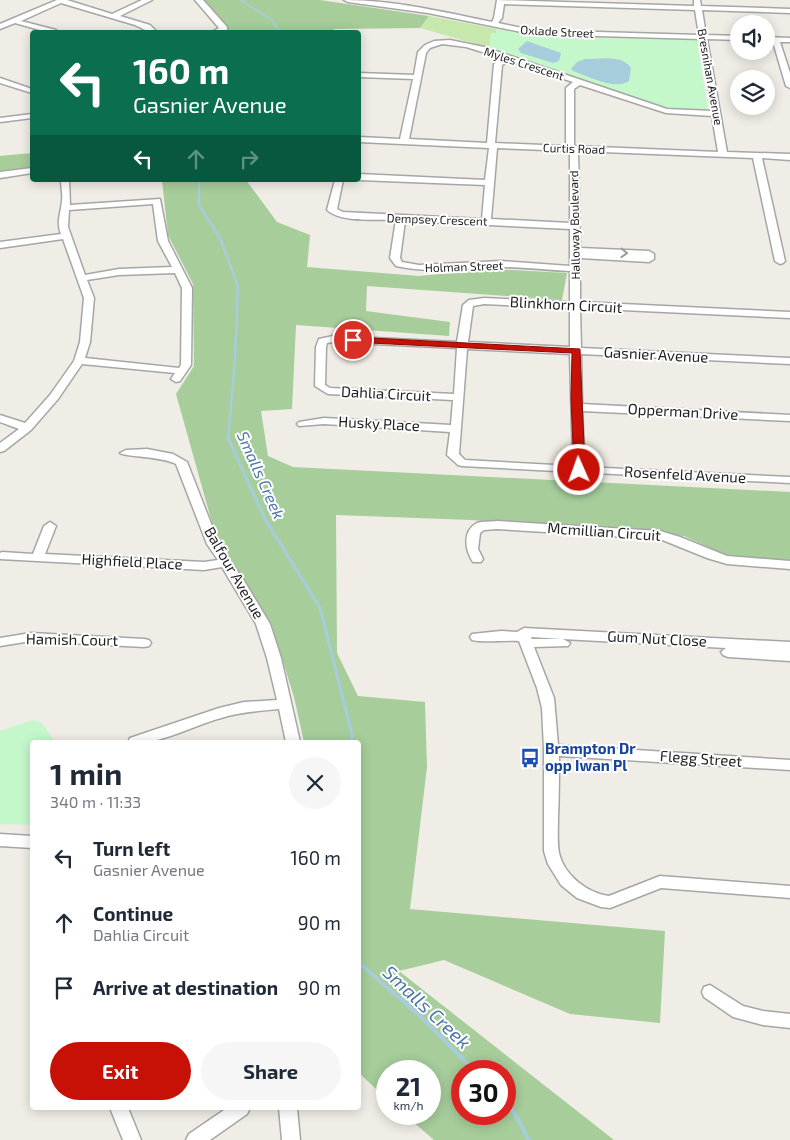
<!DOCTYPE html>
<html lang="en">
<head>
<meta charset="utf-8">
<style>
  :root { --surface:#fff; --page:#f6f6f7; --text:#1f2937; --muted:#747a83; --accent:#c81106 }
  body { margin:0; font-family:"Exo 2",sans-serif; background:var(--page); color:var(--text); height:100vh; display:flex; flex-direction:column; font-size:19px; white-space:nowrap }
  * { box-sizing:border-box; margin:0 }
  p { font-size:16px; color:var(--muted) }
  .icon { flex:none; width:28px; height:28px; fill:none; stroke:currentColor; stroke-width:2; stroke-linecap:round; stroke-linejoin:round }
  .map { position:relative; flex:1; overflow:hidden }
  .side { position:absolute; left:30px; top:740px; width:331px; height:370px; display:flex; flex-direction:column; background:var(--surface); border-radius:5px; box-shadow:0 2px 12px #0003 }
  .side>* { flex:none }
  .top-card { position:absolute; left:30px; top:30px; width:331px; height:152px; border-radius:5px; box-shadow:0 2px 12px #0003; background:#0b6e4f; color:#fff; overflow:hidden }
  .buttons { position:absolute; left:730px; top:15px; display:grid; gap:10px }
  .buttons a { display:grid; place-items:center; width:45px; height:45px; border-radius:50%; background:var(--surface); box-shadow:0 2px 12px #0003; font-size:25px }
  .speed { position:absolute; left:376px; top:1060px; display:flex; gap:10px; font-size:25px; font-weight:700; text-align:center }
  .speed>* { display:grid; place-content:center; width:65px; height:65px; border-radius:50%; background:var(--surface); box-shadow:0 2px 12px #0003; line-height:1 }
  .speed small { font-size:12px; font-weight:400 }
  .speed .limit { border:8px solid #d22; background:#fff; color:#111 }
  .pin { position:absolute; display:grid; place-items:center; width:42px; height:42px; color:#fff; margin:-21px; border:2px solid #fff; border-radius:50%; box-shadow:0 1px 5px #0007 }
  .me { position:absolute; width:55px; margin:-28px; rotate:358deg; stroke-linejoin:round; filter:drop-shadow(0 0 4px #0008) }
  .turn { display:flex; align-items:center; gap:18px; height:105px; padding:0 20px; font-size:22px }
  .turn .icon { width:65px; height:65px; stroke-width:2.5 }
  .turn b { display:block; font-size:35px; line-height:42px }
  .lanes { display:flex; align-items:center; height:48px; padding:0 20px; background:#0003; justify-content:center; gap:25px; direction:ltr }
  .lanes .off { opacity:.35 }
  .round { display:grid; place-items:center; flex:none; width:52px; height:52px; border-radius:26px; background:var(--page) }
  .headline { display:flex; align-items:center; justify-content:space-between; height:85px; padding:0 20px }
  h1 { font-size:30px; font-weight:700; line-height:38px }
  .cta { display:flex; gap:10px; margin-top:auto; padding:10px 20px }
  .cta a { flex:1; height:58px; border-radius:30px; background:var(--accent); color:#fff; font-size:20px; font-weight:700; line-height:58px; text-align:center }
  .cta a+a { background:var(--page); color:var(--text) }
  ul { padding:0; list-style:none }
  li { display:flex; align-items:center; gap:15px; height:65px; padding:0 20px }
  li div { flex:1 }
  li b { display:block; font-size:19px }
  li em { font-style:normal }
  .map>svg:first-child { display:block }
</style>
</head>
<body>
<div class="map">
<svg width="790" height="1140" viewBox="0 0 790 1140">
  <rect width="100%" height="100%" fill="#efede5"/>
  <!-- grass -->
  <path fill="#c6e8ad" d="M 429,16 L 497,29 L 496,33 L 491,33 L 490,48 L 420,28 Z"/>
  <!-- forest -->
  <path fill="#a7cd9b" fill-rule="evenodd" d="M 195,0 L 320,0 L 429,16 L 420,28 L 334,29 L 333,32 L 222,32 Z
    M 32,153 L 32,167 L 0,172 L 0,156 Z
    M 162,180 L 246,180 L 277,222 L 310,235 L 307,267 L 419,276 L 493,269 L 567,273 L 562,300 L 367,286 L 366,311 L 450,322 L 449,336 L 296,325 L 292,409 L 261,411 L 268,456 L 293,467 L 790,492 L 790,560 L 728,556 L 684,536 L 471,520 L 336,515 L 337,653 L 358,696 L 425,702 L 427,767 L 410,909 L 665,931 L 660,1023 L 570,1014 L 444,960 L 399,971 L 614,1140 L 434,1140 L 404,1114 L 430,1114 L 430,1071 L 388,1071 L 387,1099 L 359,1073 L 359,742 L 304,742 L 294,697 L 272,626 L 216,537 L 176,394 L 194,366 L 193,284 L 168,235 ZM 462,1071 L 505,1071 L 505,1114 L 462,1114 Z"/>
  <!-- park -->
  <path fill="#c4f8cb" d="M 497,29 L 522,34 L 697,40 L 708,110 L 670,109 L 490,48 L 491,33 L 496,33 Z
    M 33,720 L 42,723 L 55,742 L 32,742 L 32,825 L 0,824 L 0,731 Z"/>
  <!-- water -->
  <path fill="#a7cddc" d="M 527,41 L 561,53 L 559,61 L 553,63 L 521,53 L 518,49 Z
    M 585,59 C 600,59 622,54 631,68 L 629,81 C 615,91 588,76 573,71 L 571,69 L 577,62 Z"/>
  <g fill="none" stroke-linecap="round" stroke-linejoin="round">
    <!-- stream-far3 -->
    <path stroke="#a7cddc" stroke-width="2" d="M 241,0 L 272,20 L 280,32
      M 199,180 L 199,195"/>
    <!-- stream-far2 -->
    <path stroke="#a7cddc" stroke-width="2.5" d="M 199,193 L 199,205 L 221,240 L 238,287 L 235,360 L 228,440"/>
    <!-- stream-far1 -->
    <path stroke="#a7cddc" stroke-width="3" d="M 228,438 L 265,519 L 320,608 L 352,734 L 351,742"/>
    <!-- stream -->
    <path stroke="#a7cddc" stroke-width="4" d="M 359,963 L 419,1015 L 475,1071
      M 505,1102 L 512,1109 L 529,1140"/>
    <defs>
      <path id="minor" d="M 57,0 L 67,0 L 112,14 L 142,0 L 152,0 L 120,16 L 150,25 L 157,32 L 149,32 L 135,25 L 61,3 L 21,21 L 56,30 L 56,32 L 47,32 L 15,23 L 0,29 L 0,24 Z
        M 195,0 L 203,0 L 227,27 L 227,31 L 212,32 L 219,28 Z
        M 344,0 C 394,0 443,12 492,22 L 494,18 L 497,0 L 694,6 L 694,0 L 700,0 L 701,6 L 790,9 L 790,13 L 702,10 L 706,35 L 739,36 L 739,40 L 707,39 L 727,152 L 790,154 L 790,160 L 762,158 L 785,261 L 783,263 L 780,264 L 775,261 L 753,158 L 578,151 L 580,248 L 649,251 L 654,254 L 654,259 L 649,262 L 580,258 L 580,302 L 790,312 L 790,318 L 580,308 L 581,348 L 790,358 L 790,364 L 581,354 L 582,404 L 790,415 L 790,421 L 582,411 L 585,467 L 790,477 L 790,483 L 462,466 L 458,465 L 447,455 L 450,432 L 324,424 L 299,426 L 297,424 L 299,422 L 324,418 L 451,425 L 453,400 L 328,394 L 315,386 L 316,347 L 319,339 L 333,336 L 457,342 L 463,305 L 469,300 L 484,298 L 570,302 L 570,271 C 547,270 523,267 500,267 C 465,267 430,274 396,266 L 390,258 L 396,220 C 377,219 341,223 327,210 L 335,180 L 343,180 L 337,209 L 343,212 L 482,219 L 485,185 L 359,180 L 359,174 L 485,180 L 489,148 L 359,142 L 359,137 L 400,139 L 413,79 L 359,77 L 359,73 L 414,75 L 418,52 L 425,45 L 434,41 L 450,40 L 484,47 L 667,109 L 712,111 L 700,39 L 531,34 L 428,13 L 348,2 ZM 504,4 L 695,10 L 699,35 L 531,30 L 498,23 L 502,18 ZM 442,44 L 466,47 L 502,58 L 494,64 L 487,143 L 409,139 L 426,53 L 430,48 ZM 509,61 L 573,82 L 566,88 L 566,146 L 495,143 L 502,65 ZM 580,85 L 666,113 L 712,116 L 718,152 L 574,146 L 574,89 ZM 497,148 L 570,151 L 570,223 L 491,219 ZM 405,221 L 570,229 L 570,266 L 501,261 L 419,265 L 402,262 L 400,258 ZM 484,304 L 570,308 L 570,347 L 468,342 L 473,306 ZM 333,342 L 457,348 L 454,394 L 330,388 L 325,385 L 326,347 L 327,343 ZM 467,349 L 570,354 L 573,466 L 465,460 L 459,454 Z
        M 766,37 L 790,38 L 790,42 L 780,42 L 790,73 L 790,88 L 786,86 L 773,42 L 766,41 Z
        M 0,78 L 32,89 L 32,93 L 0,83 Z
        M 32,114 L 32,118 L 0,122 L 0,118 Z
        M 32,168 L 32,173 L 0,178 L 0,172 Z
        M 61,180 L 69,180 L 70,205 L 160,199 L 168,241 L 192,288 L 191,365 L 180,381 L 176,382 L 171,379 L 175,373 L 82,364 L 58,399 L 31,430 L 4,451 L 0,452 L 0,443 L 19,429 L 0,422 L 0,415 L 25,423 L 50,395 L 74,361 L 80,342 L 84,298 L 63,239 L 0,248 L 0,242 L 61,234 C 56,222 61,213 62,201 C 63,194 61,187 61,180 ZM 153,204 L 158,241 L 172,267 L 119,269 L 85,275 L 68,227 L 69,210 ZM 175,273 L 182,288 L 181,365 L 179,368 L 85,358 L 90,342 L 94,298 L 87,280 L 119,275 Z
        M 147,449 L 173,454 L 187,462 L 219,544 L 246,584 L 270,624 L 281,658 L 300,742 L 286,742 L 279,709 C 259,711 240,712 221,718 C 191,726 159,746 128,742 L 130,738 L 219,708 L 244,702 L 277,700 L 267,658 L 256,624 L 222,567 L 204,570 L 0,559 L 0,553 L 2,552 L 33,554 L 44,526 L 50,522 L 56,526 L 45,554 L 204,562 L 218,560 L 207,544 L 176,464 C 161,456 125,457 120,453 L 126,450 Z
        M 497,521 L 660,531 L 680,537 L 727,556 L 790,561 L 790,569 L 727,564 L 707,558 L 660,539 L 497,529 L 484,530 L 480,533 L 478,549 L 483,559 L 481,562 L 473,562 C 465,550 462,531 477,523 C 482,521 491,522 497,521 Z
        M 524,628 L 790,642 L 790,661 L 728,657 L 723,655 L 721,652 L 726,648 L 563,639 L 570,643 L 568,646 L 534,647 L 554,698 L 558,745 L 790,760 L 790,770 L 559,756 C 559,776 559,797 558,818 C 558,829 557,841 559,853 C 564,875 587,893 609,896 L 660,876 L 790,886 L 790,898 L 661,888 L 610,908 L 601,907 L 577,898 L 561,885 L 548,864 L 544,851 L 544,749 L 542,708 L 537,688 L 519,641 C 506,640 484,643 472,640 L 470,637 L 472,634 L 501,631 L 517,632 ZM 531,637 L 561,639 L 532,639 Z
        M 31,633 L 144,639 L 149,640 L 151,643 L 149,646 L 144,647 L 31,641 L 0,646 L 0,638 Z
        M 0,834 L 32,836 L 32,848 L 0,846 Z
        M 710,985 L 743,1006 L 763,1011 L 790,1014 L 790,1028 L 763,1025 L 733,1017 L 704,997 L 702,992 L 704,987 Z
        M 110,1108 L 128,1108 L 141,1140 L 123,1140 Z
        M 227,1108 L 250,1108 L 247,1114 L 210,1140 L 186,1140 L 189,1134 Z
        M 279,1108 L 297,1108 L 300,1140 L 282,1140 Z"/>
    </defs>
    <!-- minor casing -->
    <use href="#minor" stroke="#a6a6a6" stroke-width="3"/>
    <!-- minor -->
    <use href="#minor" fill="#fff" fill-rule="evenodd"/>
  </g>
  <!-- one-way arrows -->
  <defs><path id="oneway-chevron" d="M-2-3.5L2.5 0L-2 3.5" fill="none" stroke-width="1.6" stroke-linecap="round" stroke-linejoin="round" transform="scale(1.25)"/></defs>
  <use stroke="#9a9a9a" href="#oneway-chevron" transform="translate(624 253) rotate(3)"/>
  <!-- route -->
  <path fill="#c81106" stroke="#820b04" d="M 353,337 L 580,349 L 585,470 L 579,473 L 574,470 L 571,399 L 572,353 L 350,342 L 350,338 Z"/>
  <!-- icons -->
  <defs>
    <symbol id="bus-bare" viewBox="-9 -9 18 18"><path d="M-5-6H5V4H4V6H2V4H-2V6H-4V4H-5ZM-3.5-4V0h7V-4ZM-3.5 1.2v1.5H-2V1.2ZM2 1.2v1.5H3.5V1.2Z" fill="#1a4fb4" stroke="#fff" stroke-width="2.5" paint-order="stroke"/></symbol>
  </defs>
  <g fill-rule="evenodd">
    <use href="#bus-bare" x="516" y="744" width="28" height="28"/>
  </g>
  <g text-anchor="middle" stroke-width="4" stroke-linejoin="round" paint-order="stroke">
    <!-- far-street labels -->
    <g font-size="12" fill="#1f1f1f" stroke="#fff">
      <text transform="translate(557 32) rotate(3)" y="4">Oxlade Street</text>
      <text transform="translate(524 64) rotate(18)" y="4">Myles Crescent</text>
      <text transform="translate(710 77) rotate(80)" y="4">Bresnihan Avenue</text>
      <text transform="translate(574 149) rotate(2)" y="4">Curtis Road</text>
      <text transform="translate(437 220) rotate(2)" y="4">Dempsey Crescent</text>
      <text transform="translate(575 225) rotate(-91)" y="4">Halloway Boulevard</text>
      <text transform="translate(464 267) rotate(-2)" y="4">Holman Street</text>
    </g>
    <!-- street labels -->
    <g font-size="15" fill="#1f1f1f" stroke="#fff">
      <text transform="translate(566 305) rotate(3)" y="5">Blinkhorn Circuit</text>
      <text transform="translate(656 355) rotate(3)" y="5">Gasnier Avenue</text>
      <text transform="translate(386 394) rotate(3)" y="5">Dahlia Circuit</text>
      <text transform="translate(683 412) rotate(3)" y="5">Opperman Drive</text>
      <text transform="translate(379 424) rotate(3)" y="5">Husky Place</text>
      <text transform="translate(685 475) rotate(3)" y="5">Rosenfeld Avenue</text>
      <text transform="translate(604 532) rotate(4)" y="5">Mcmillian Circuit</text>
      <text transform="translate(132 562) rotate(3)" y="5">Highfield Place</text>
      <text transform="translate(234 573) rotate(60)" y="5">Balfour Avenue</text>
      <text transform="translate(657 639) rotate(3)" y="5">Gum Nut Close</text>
      <text transform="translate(72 640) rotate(1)" y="5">Hamish Court</text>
      <text transform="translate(701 759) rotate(4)" y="5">Flegg Street</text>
    </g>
    <!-- transit labels -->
    <g font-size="15" font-weight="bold" fill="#164399" stroke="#fff" text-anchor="start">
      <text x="545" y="754">Brampton Dr<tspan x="545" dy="17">opp Iwan Pl</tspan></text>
    </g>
    <!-- water labels -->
    <g font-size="16" font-style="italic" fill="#4e77ac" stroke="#fff">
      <text transform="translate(261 475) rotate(66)" y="6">Smalls Creek</text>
    </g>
    <!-- near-water labels -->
    <g font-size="19" font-style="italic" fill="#4e77ac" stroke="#fff">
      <text transform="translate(427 1007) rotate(43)" y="7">Smalls Creek</text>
    </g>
  </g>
</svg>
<div class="buttons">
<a><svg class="icon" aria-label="sound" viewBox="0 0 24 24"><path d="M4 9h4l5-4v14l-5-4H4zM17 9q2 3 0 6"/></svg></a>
<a><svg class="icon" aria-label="layers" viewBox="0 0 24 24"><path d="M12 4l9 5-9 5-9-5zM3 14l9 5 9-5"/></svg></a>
</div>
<div class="speed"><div>21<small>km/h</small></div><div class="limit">30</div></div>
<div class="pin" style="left:353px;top:340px;background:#d93025"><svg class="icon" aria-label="arrive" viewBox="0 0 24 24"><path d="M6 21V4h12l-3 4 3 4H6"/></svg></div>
<svg class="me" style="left:579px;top:470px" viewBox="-20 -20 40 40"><circle r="17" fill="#c81106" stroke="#fff" stroke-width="3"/><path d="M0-11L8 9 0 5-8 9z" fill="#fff"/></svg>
<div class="top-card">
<div class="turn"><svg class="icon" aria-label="left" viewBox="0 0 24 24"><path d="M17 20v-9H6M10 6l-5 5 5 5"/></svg><div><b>160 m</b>Gasnier Avenue</div></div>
<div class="lanes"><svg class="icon" aria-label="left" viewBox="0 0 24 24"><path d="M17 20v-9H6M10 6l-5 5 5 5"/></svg><svg class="icon off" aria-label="ahead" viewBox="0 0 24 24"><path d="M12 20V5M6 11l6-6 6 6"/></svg><svg class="icon off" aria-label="right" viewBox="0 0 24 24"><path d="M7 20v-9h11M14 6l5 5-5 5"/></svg></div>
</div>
<section class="side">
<div class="headline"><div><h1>1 min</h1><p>340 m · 11:33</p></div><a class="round"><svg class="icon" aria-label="close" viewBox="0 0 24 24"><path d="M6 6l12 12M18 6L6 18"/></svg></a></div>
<ul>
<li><svg class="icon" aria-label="left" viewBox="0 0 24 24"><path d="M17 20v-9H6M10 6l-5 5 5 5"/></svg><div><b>Turn left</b><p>Gasnier Avenue</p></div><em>160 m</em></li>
<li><svg class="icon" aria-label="ahead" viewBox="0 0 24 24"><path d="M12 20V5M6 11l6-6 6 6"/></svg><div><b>Continue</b><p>Dahlia Circuit</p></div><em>90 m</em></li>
<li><svg class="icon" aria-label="arrive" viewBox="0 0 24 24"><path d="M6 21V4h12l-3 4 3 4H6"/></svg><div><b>Arrive at destination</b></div><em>90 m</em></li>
</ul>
<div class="cta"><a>Exit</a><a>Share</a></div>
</section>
</div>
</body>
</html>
